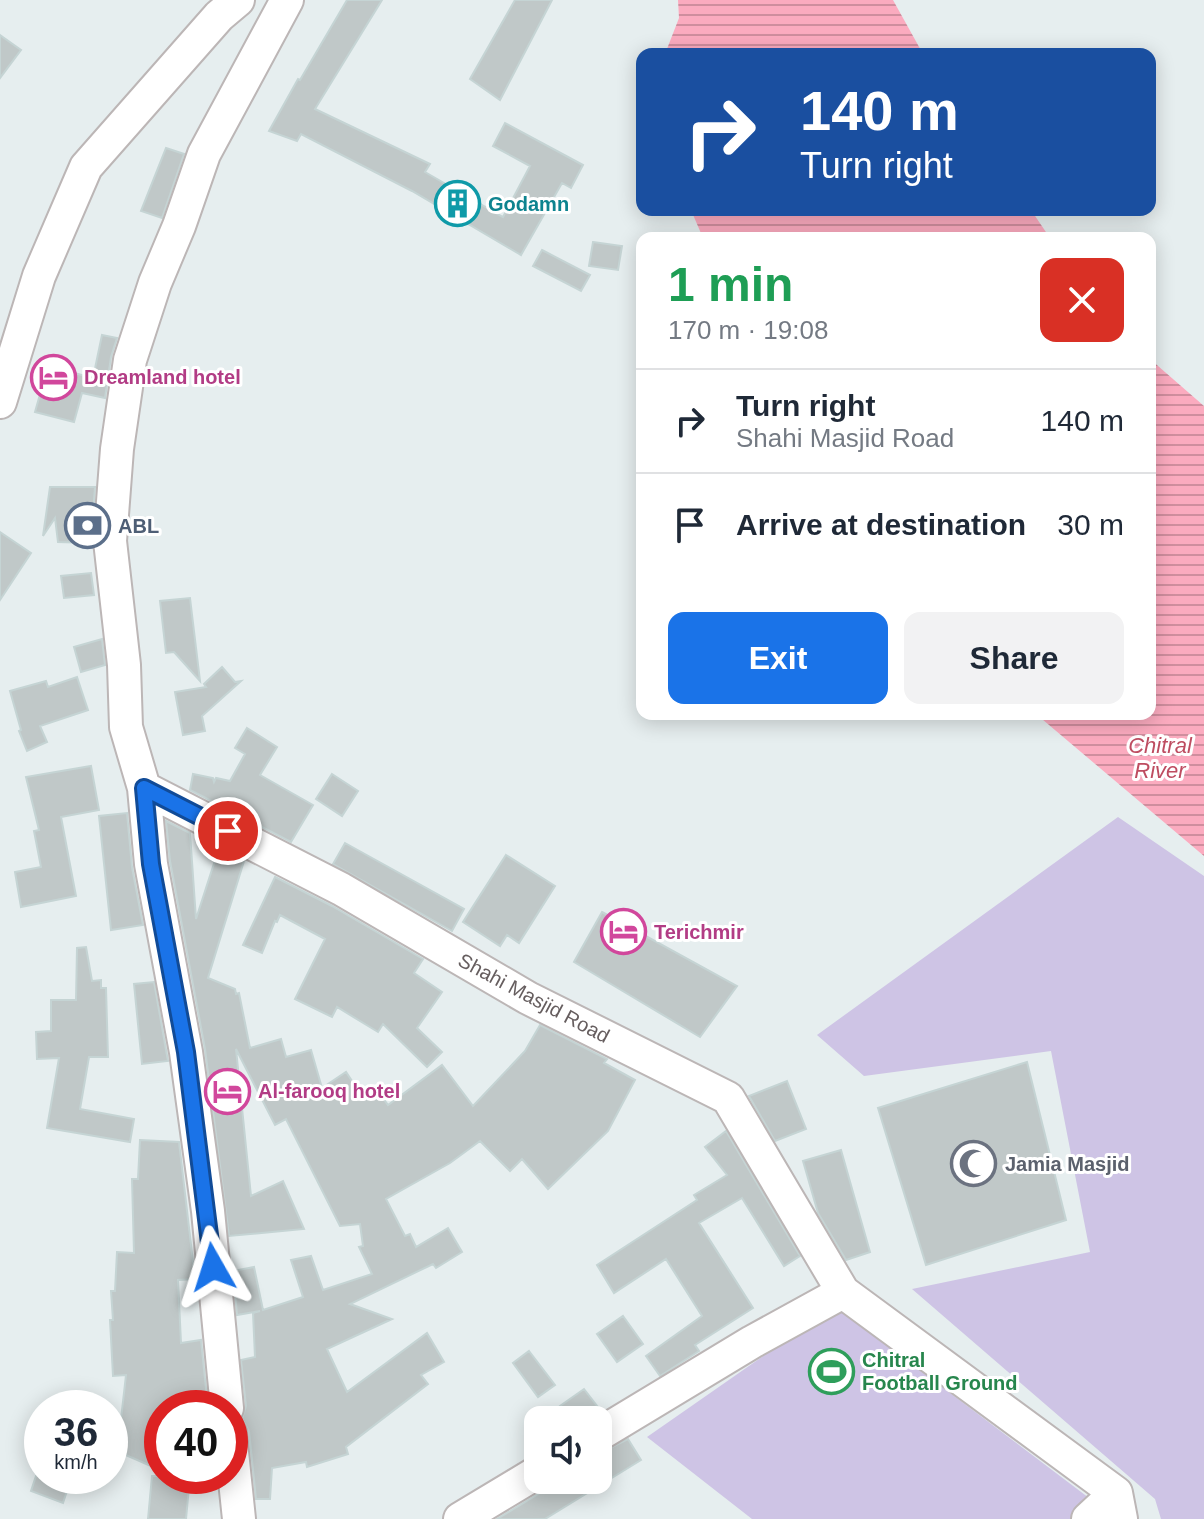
<!DOCTYPE html>
<html lang="en">
<head>
<meta charset="utf-8">
<style>
  :root { --surface:#fff; --page:#f2f2f3; --text:#1f2937; --muted:#747a83; --line:#e0e1e3; --accent:#1a73e8 }
  body { margin:0; font-family:Arial,sans-serif; background:var(--page); color:var(--text); height:100vh; display:flex; flex-direction:column; font-size:30px; white-space:nowrap }
  * { box-sizing:border-box; margin:0 }
  p { font-size:26px; color:var(--muted) }
  .icon { flex:none; width:44px; height:44px; fill:none; stroke:currentColor; stroke-width:2; stroke-linecap:round; stroke-linejoin:round }
  .map { position:relative; flex:1; overflow:hidden }
  .drawer { position:absolute; left:636px; top:232px; width:520px; height:488px; display:flex; flex-direction:column; background:var(--surface); border-radius:16px; box-shadow:0 4px 20px #0003 }
  .drawer>* { flex:none }
  .banner { position:absolute; left:636px; top:48px; width:520px; height:168px; border-radius:16px; box-shadow:0 4px 20px #0003; background:#1a4fa0; color:#fff; overflow:hidden }
  .fabs { position:absolute; left:524px; top:1406px; display:grid; gap:16px }
  .fabs a { display:grid; place-items:center; width:88px; height:88px; border-radius:16px; background:var(--surface); box-shadow:0 4px 20px #0003; font-size:40px }
  .speed { position:absolute; left:24px; top:1390px; display:flex; gap:16px; font-size:40px; font-weight:700; text-align:center }
  .speed>* { display:grid; place-content:center; width:104px; height:104px; border-radius:50%; background:var(--surface); box-shadow:0 4px 20px #0003; line-height:1 }
  .speed small { font-size:20px; font-weight:400 }
  .speed .limit { border:12px solid #d22; background:#fff; color:#111 }
  .pin { position:absolute; display:grid; place-items:center; width:68px; height:68px; color:#fff; margin:-34px; border:4px solid #fff; border-radius:50%; box-shadow:0 2px 8px #0007 }
  .me { position:absolute; width:88px; margin:-44px; rotate:354deg; stroke-linejoin:round; filter:drop-shadow(0 0 6px #0008) }
  .turn { display:flex; align-items:center; gap:28px; height:168px; padding:0 32px; font-size:36px }
  .turn .icon { width:104px; height:104px; stroke-width:2.5 }
  .turn b { display:block; font-size:56px; line-height:68px }
  .round { display:grid; place-items:center; flex:none; width:84px; height:84px; border-radius:16px; background:var(--page) }
  .headline { display:flex; align-items:center; justify-content:space-between; height:136px; padding:0 32px }
  h1 { font-size:48px; font-weight:600; line-height:60px; color:#1e9e55 }
  .button { display:flex; gap:16px; margin-top:auto; padding:16px 32px }
  .button a { flex:1; height:92px; border-radius:16px; background:var(--accent); color:#fff; font-size:32px; font-weight:600; line-height:92px; text-align:center }
  .button a+a { background:var(--page); color:var(--text) }
  ul { padding:0; list-style:none }
  li { display:flex; align-items:center; gap:24px; height:104px; padding:0 32px; border-top:2px solid var(--line) }
  li div { flex:1 }
  li b { display:block; font-size:30px }
  li em { font-style:normal }
  .map>svg:first-child { display:block }
</style>
</head>
<body>
<div class="map">
<svg width="1204" height="1519" viewBox="0 0 1204 1519">
  <defs>
    <pattern id="water-rules" width="6" height="5" patternUnits="userSpaceOnUse" patternTransform="scale(2)"><rect width="6" height="5" fill="#fbabbf"/><path d="M0 2.5h6" fill="none" stroke="#cf8e9e"/></pattern>
  </defs>
  <rect width="100%" height="100%" fill="#e6eeef"/>
  <!-- green -->
  <path fill="#cec4e5" d="M 1118,817 L 1204,876 L 1204,1519 L 1161,1519 L 1155,1499 L 912,1289 L 1090,1252 L 1051,1051 L 864,1076 L 817,1035 Z
    M 835,1306 L 1093,1501 L 1072,1519 L 752,1519 L 647,1437 Z"/>
  <!-- water -->
  <path fill="url(#water-rules)" d="M 678,0 L 893,0 L 923,54 L 665,54 L 679,18 Z
    M 691,210 L 1031,210 L 1050,238 L 703,238 Z
    M 1150,359 L 1204,406 L 1204,856 L 1036,714 L 1150,714 Z"/>
  <!-- building -->
  <path fill="#c0c8c8" stroke="#c5d4d4" stroke-width="2" d="M 347,0 L 382,0 L 315,109 L 430,164 L 425,172 L 503,217 L 530,166 L 493,146 L 505,123 L 583,165 L 571,188 L 562,183 L 521,255 L 412,191 L 301,134 L 297,141 L 269,131 L 298,79 L 300,80 Z
    M 515,0 L 552,0 L 500,100 L 470,79 Z
    M 0,35 L 21,50 L 0,78 Z
    M 166,148 L 184,154 L 162,218 L 141,211 Z
    M 593,242 L 622,246 L 618,270 L 589,266 Z
    M 542,250 L 590,275 L 581,291 L 533,266 Z
    M 102,335 L 117,338 L 111,357 L 105,398 L 82,393 L 74,422 L 35,412 L 48,366 L 93,378 Z
    M 50,487 L 95,487 L 91,543 L 58,542 L 55,518 L 43,536 Z
    M 0,532 L 31,553 L 0,600 Z
    M 91,573 L 94,595 L 64,598 L 61,576 Z
    M 190,598 L 200,681 L 174,652 L 166,653 L 160,601 Z
    M 102,639 L 105,665 L 81,672 L 74,647 Z
    M 222,667 L 235,682 L 241,681 L 202,716 L 205,731 L 183,735 L 175,692 L 206,687 L 204,684 Z
    M 77,677 L 88,710 L 40,726 L 47,742 L 27,751 L 19,731 L 21,730 L 10,691 L 46,681 L 48,687 Z
    M 247,728 L 277,747 L 260,775 L 313,805 L 291,842 L 190,790 L 193,774 L 213,778 L 214,782 L 216,778 L 230,781 L 245,754 L 235,748 Z
    M 91,766 L 99,810 L 61,817 L 76,896 L 21,907 L 15,872 L 41,867 L 34,831 L 39,830 L 26,777 Z
    M 332,774 L 358,791 L 342,816 L 316,799 Z
    M 127,813 L 132,867 L 143,925 L 111,930 L 99,816 Z
    M 166,821 L 190,833 L 196,919 L 219,848 L 244,861 L 208,978 L 235,989 L 236,994 L 239,993 L 250,1048 L 281,1039 L 286,1057 L 311,1050 L 322,1088 L 346,1072 L 362,1096 L 375,1087 L 388,1105 L 442,1065 L 473,1106 L 525,1051 L 540,1025 L 607,1059 L 604,1063 L 635,1080 L 608,1131 L 548,1189 L 522,1159 L 510,1171 L 480,1141 L 450,1163 L 386,1199 L 405,1236 L 410,1234 L 416,1247 L 448,1228 L 462,1252 L 436,1268 L 433,1264 L 350,1304 L 392,1319 L 327,1349 L 347,1392 L 427,1333 L 444,1362 L 421,1375 L 428,1384 L 346,1447 L 348,1454 L 307,1467 L 306,1462 L 272,1468 L 270,1499 L 256,1499 L 249,1431 L 242,1419 L 246,1406 L 241,1360 L 255,1357 L 253,1313 L 260,1311 L 237,1315 L 233,1271 L 254,1267 L 263,1310 L 303,1297 L 291,1260 L 311,1256 L 323,1290 L 372,1274 L 359,1247 L 363,1246 L 360,1224 L 340,1226 L 286,1119 L 275,1125 L 236,1049 L 251,1196 L 283,1181 L 304,1229 L 229,1236 L 205,1049 L 170,861 Z
    M 345,843 L 464,909 L 452,931 L 333,864 Z
    M 506,855 L 555,886 L 519,943 L 507,935 L 500,946 L 463,922 Z
    M 275,877 L 332,906 L 423,959 L 414,973 L 442,992 L 417,1028 L 442,1052 L 427,1067 L 383,1024 L 378,1032 L 337,1007 L 332,1017 L 295,999 L 325,939 L 280,915 L 277,922 L 275,921 L 262,953 L 243,945 Z
    M 602,912 L 737,986 L 700,1037 L 574,962 Z
    M 86,947 L 92,981 L 101,980 L 101,988 L 106,988 L 108,1057 L 89,1057 L 80,1109 L 134,1119 L 130,1142 L 47,1128 L 59,1058 L 37,1059 L 36,1032 L 51,1031 L 51,1000 L 76,1000 L 77,948 Z
    M 154,982 L 168,1061 L 142,1064 L 134,984 Z
    M 1027,1062 L 1066,1220 L 926,1265 L 878,1108 Z
    M 787,1081 L 806,1129 L 775,1141 L 749,1096 Z
    M 726,1131 L 800,1256 L 784,1266 L 742,1198 L 699,1223 L 753,1308 L 695,1345 L 699,1351 L 660,1376 L 646,1356 L 702,1316 L 666,1259 L 614,1293 L 597,1265 L 697,1200 L 694,1195 L 727,1175 L 705,1147 Z
    M 140,1140 L 179,1142 L 195,1279 L 178,1280 L 181,1343 L 201,1340 L 208,1408 L 162,1408 L 162,1471 L 110,1448 L 110,1415 L 121,1419 L 126,1375 L 113,1376 L 110,1320 L 113,1320 L 111,1291 L 115,1291 L 117,1252 L 134,1253 L 132,1179 L 138,1179 Z
    M 841,1150 L 870,1252 L 846,1260 L 818,1213 L 803,1161 Z
    M 623,1316 L 643,1344 L 617,1362 L 597,1334 Z
    M 529,1351 L 555,1385 L 538,1397 L 513,1363 Z
    M 584,1389 L 601,1411 L 587,1420 L 570,1420 L 560,1406 Z
    M 628,1439 L 641,1460 L 545,1519 L 497,1519 L 548,1488 L 555,1480 L 598,1480 L 598,1454 Z
    M 36,1476 L 72,1476 L 63,1503 L 31,1491 Z
    M 152,1476 L 190,1476 L 186,1519 L 148,1519 Z"/>
  <g fill="none" stroke-linecap="round" stroke-linejoin="round">
    <defs>
      <path id="minor" d="M 0,402 L 39,276 L 86,167 L 219,16 L 238,0
        M 144,788 L 341,889 L 528,998 L 728,1098 L 843,1292 L 1116,1493 L 1121,1519
        M 227,1408 L 208,1211 L 186,1052 L 151,864 L 144,788 L 126,727 L 124,665 L 110,541 L 117,449 L 130,360 L 155,283 L 179,226 L 204,154 L 287,0
        M 230,1433 L 239,1519
        M 598,1435 L 752,1342 L 843,1292
        M 460,1519 L 538,1472
        M 1088,1519 L 1116,1493"/>
    </defs>
    <!-- minor casing -->
    <use href="#minor" stroke="#bcb6b6" stroke-width="36"/>
    <!-- minor -->
    <use href="#minor" stroke="#fff" stroke-width="32"/>
  </g>
  <g fill="none" stroke-linecap="round" stroke-linejoin="round">
    <defs>
      <path id="route" d="M 213,1267 L 186,1052 L 151,864 L 144,788 L 228,831"/>
    </defs>
    <!-- route casing -->
    <use href="#route" stroke="#114b97" stroke-width="20"/>
    <!-- route -->
    <use href="#route" stroke="#1a73e8" stroke-width="14"/>
  </g>
  <!-- icons -->
  <defs>
    <symbol id="building-ring" viewBox="-11 -11 22 22"><circle r="9.5" fill="#fff" stroke="#0f9aa8" stroke-width="1.5"/><path d="M-4-6H4V6H1V3H-1V6H-4ZM-2.5-4.3h1.7v1.8h-1.7ZM.8-4.3h1.7v1.8H.8ZM-2.5-1h1.7V.8h-1.7ZM.8-1h1.7V.8H.8Z" fill="#0f9aa8"/></symbol>
    <symbol id="hotel-ring" viewBox="-11 -11 22 22"><circle r="9.5" fill="#fff" stroke="#d1479c" stroke-width="1.5"/><path d="M-6-4.5h1.5V1H6V5H4.5V3h-9V5H-6ZM-4 0a1.8 1.8 0 1 1 3.6 0ZM.5 0V-2.5h3Q6-2.5 6 0Z" fill="#d1479c"/></symbol>
    <symbol id="bank-ring" viewBox="-11 -11 22 22"><circle r="9.5" fill="#fff" stroke="#5c6f8a" stroke-width="1.5"/><path d="M-6-4H6V4H-6ZM0-2.3a2.3 2.3 0 1 0 0 4.6a2.3 2.3 0 1 0 0-4.6Z" fill="#5c6f8a"/></symbol>
    <symbol id="mosque-ring" viewBox="-11 -11 22 22"><circle r="9.5" fill="#fff" stroke="#6b7280" stroke-width="1.5"/><path d="M3.5-4.9A6 6 0 1 0 3.5 4.9A5 5 0 1 1 3.5-4.9Z" fill="#6b7280"/></symbol>
    <symbol id="stadium-ring" viewBox="-11 -11 22 22"><circle r="9.5" fill="#fff" stroke="#2e9e5b" stroke-width="1.5"/><path d="M0-5a6.5 5 0 1 0 0 10a6.5 5 0 1 0 0-10ZM-3.5-1.8h7v3.6h-7Z" fill="#2e9e5b"/></symbol>
  </defs>
  <g fill-rule="evenodd">
    <use href="#building-ring" x="432" y="178" width="51" height="51"/>
    <use href="#hotel-ring" x="28" y="352" width="51" height="51"/>
    <use href="#bank-ring" x="62" y="500" width="51" height="51"/>
    <use href="#hotel-ring" x="598" y="906" width="51" height="51"/>
    <use href="#hotel-ring" x="202" y="1066" width="51" height="51"/>
    <use href="#mosque-ring" x="948" y="1138" width="51" height="51"/>
    <use href="#stadium-ring" x="806" y="1346" width="51" height="51"/>
  </g>
  <g text-anchor="middle" stroke-width="6" stroke-linejoin="round" paint-order="stroke">
    <!-- culture labels -->
    <g font-size="20" font-weight="bold" fill="#0d838f" stroke="#fff" text-anchor="start">
      <text x="488" y="211">Godamn</text>
    </g>
    <!-- hotel labels -->
    <g font-size="20" font-weight="bold" fill="#b23c85" stroke="#fff" text-anchor="start">
      <text x="84" y="384">Dreamland hotel</text>
      <text x="654" y="939">Terichmir</text>
      <text x="258" y="1098">Al-farooq hotel</text>
    </g>
    <!-- service labels -->
    <g font-size="20" font-weight="bold" fill="#4e5e75" stroke="#fff" text-anchor="start">
      <text x="118" y="533">ABL</text>
    </g>
    <!-- street labels -->
    <g font-size="20" fill="#665e5f" stroke="#fff">
      <text transform="translate(534 998) rotate(28)" y="7">Shahi Masjid Road</text>
    </g>
    <!-- worship labels -->
    <g font-size="20" font-weight="bold" fill="#5b616d" stroke="#fff" text-anchor="start">
      <text x="1005" y="1171">Jamia Masjid</text>
    </g>
    <!-- leisure labels -->
    <g font-size="20" font-weight="bold" fill="#27864d" stroke="#fff" text-anchor="start">
      <text x="862" y="1367">Chitral<tspan x="862" dy="23">Football Ground</tspan></text>
    </g>
    <!-- water labels -->
    <g font-size="22" font-style="italic" fill="#be4d61" stroke="#fff">
      <text x="1160" y="753">Chitral<tspan x="1160" dy="25">River</tspan></text>
    </g>
  </g>
</svg>
<div class="fabs">
<a><svg class="icon" aria-label="sound" viewBox="0 0 24 24"><path d="M4 9h4l5-4v14l-5-4H4zM17 9q2 3 0 6"/></svg></a>
</div>
<div class="speed"><div>36<small>km/h</small></div><div class="limit">40</div></div>
<div class="pin" style="left:228px;top:831px;background:#d93025"><svg class="icon" aria-label="arrive" viewBox="0 0 24 24"><path d="M6 21V4h12l-3 4 3 4H6"/></svg></div>
<svg class="me" style="left:213px;top:1267px" viewBox="-20 -20 40 40"><path d="M0-17L14 15 0 8-14 15z" fill="#1a73e8" stroke="#fff" stroke-width="4"/></svg>
<div class="banner">
<div class="turn"><svg class="icon" aria-label="right" viewBox="0 0 24 24"><path d="M7 20v-9h11M14 6l5 5-5 5"/></svg><div><b>140 m</b>Turn right</div></div>
</div>
<section class="drawer">
<div class="headline"><div><h1>1 min</h1><p>170 m · 19:08</p></div><a class="round" style="background:#d93025;color:#fff"><svg class="icon" aria-label="close" viewBox="0 0 24 24"><path d="M6 6l12 12M18 6L6 18"/></svg></a></div>
<ul>
<li><svg class="icon" aria-label="right" viewBox="0 0 24 24"><path d="M7 20v-9h11M14 6l5 5-5 5"/></svg><div><b>Turn right</b><p>Shahi Masjid Road</p></div><em>140 m</em></li>
<li><svg class="icon" aria-label="arrive" viewBox="0 0 24 24"><path d="M6 21V4h12l-3 4 3 4H6"/></svg><div><b>Arrive at destination</b></div><em>30 m</em></li>
</ul>
<div class="button"><a>Exit</a><a>Share</a></div>
</section>
</div>
</body>
</html>
